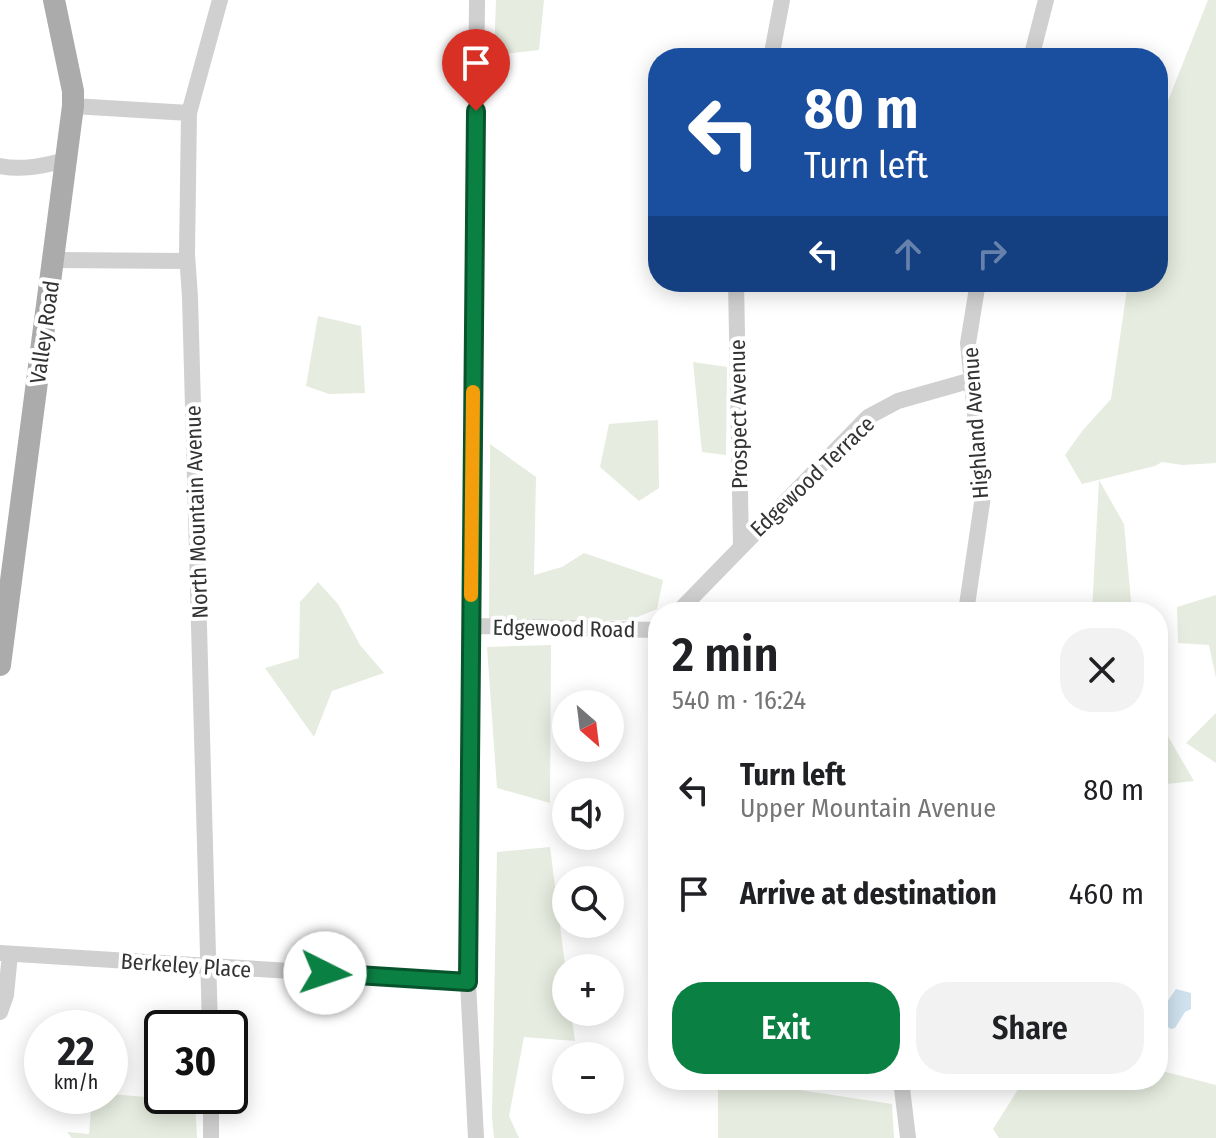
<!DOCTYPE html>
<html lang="en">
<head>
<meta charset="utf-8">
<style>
  :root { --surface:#fff; --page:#f2f2f2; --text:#202124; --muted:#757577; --accent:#0b8043 }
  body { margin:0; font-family:"Fira Sans Condensed",sans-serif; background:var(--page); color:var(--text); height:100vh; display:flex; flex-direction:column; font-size:30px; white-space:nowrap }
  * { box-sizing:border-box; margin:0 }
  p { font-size:26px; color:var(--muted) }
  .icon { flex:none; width:44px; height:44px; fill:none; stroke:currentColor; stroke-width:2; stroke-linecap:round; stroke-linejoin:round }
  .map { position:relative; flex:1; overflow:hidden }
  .details { position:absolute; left:648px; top:602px; width:520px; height:488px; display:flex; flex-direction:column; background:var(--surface); border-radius:32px; box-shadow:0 4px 20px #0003 }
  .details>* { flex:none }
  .top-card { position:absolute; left:648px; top:48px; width:520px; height:244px; border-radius:32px; box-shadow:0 4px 20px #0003; background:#1a4fa0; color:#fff; overflow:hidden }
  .needle { width:52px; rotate:152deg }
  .tools { position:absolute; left:552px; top:690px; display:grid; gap:16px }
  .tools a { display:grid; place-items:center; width:72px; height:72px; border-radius:50%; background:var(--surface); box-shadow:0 4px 20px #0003; font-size:40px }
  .speed { position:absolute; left:24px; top:1010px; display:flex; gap:16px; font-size:40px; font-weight:700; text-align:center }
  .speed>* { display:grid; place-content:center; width:104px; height:104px; border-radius:50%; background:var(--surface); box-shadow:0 4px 20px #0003; line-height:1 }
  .speed small { font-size:20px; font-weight:400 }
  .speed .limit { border:4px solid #111; border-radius:12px; background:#fff; color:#111 }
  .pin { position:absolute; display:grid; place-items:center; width:68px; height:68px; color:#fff; margin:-82px -34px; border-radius:50% 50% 50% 0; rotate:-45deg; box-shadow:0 0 8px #0007 }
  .pin .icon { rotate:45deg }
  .me { position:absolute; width:88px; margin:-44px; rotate:94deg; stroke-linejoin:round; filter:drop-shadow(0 0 6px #0008) }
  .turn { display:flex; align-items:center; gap:28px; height:168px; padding:0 24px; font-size:36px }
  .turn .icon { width:104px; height:104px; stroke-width:2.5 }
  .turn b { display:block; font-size:56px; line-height:68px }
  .lanes { display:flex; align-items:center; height:76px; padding:0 24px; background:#0003; justify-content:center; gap:40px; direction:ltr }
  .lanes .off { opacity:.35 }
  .round { display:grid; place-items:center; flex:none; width:84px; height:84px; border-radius:32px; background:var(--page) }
  .headline { display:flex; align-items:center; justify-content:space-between; height:136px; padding:0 24px }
  h1 { font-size:48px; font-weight:600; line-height:60px }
  .primary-button { display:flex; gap:16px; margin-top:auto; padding:16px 24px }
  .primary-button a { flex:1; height:92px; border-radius:32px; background:var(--accent); color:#fff; font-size:32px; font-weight:600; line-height:92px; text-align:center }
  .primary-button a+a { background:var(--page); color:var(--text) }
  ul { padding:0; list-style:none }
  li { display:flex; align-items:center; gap:24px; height:104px; padding:0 24px }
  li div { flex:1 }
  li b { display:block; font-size:30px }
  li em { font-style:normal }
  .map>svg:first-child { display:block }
</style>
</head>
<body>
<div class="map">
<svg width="1216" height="1138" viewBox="0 0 1216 1138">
  <rect width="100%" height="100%" fill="#fff"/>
  <!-- green -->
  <path fill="#e6ecdf" d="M 496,0 L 544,0 L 539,50 L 494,55 Z
    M 1208,0 L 1216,0 L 1216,463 L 1183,465 L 1162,462 L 1155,466 L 1082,484 L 1065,455 L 1083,430 L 1111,399 L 1128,282 L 1158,282 L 1158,126 Z
    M 318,316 L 361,326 L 365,393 L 329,394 L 306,386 Z
    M 693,362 L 727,367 L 726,455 L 702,452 Z
    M 658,420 L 659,488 L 639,501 L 600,467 L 609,424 Z
    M 490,444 L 536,477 L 534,575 L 562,567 L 584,553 L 663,580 L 657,609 L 630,620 L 489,625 Z
    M 1099,480 L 1124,524 L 1132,612 L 1092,612 Z
    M 318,582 L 338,604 L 360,645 L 384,673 L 332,691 L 314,737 L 265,668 L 299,658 L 300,602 Z
    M 1216,595 L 1216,678 L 1209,645 L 1178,643 L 1177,607 Z
    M 551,645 L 550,803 L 497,788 L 487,647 Z
    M 1216,713 L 1216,763 L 1186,743 Z
    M 1158,719 L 1194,781 L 1158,785 Z
    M 550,847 L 566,973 L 566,1012 L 571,1012 L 575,1041 L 524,1037 L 509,1116 L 519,1138 L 494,1138 L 492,1116 L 497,852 Z
    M 1158,1070 L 1216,1085 L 1216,1138 L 999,1138 L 993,1129 L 1024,1080 L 1158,1080 Z
    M 718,1080 L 800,1080 L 800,1090 L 892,1104 L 894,1138 L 718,1138 Z
    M 110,1094 L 195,1101 L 197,1138 L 72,1138 L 67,1132 L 89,1134 L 92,1096 L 110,1096 Z"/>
  <!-- water -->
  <path fill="#cfe2ee" d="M 1176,989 L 1191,993 L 1191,1009 L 1185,1012 L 1175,1028 L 1171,1029 L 1158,1021 L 1158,1002 L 1167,1002 Z"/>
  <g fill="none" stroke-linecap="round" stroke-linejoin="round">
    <!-- minor -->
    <path stroke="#d0d0d0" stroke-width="16" d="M 771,58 L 782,0
      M 1031,58 L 1046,0
      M 73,106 L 189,113
      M 0,166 C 23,171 45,165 67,160
      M 54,260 L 187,261
      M 736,282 L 741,546
      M 678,612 L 868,417 L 898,401 L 972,380
      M 966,612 L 983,496 L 968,343 L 978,282
      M 471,626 L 658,630
      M 0,953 L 468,982
      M 0,1012 L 6,995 L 10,954
      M 210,1028 L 190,297 L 187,254 L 189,113 L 220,0
      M 901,1080 L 908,1138
      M 211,1096 L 211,1138
      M 476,1138 L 468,982 L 477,0"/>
    <!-- major -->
    <path stroke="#ababab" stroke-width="22" d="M 0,665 L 73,106 L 73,91 L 54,0"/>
  </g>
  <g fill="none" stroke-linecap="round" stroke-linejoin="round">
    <defs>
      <path id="route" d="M 325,973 L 468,982 L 476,111"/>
    </defs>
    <!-- route casing -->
    <use href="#route" stroke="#07532c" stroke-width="20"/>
    <!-- route -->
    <use href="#route" stroke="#0b8043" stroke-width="14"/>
    <!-- slow -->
    <path stroke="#f59e0b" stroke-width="14" d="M 471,595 L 473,392"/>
  </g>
  <g text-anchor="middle" stroke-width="8" stroke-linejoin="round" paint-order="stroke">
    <!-- street labels -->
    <g font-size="22" fill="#333" stroke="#fff">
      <text transform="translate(44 332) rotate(-82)" y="8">Valley Road</text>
      <text transform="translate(738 414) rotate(-91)" y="8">Prospect Avenue</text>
      <text transform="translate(975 423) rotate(-94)" y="8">Highland Avenue</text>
      <text transform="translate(812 476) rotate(-44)" y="8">Edgewood Terrace</text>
      <text transform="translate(196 512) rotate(-92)" y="8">North Mountain Avenue</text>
      <text transform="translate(564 628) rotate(1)" y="8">Edgewood Road</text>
      <text transform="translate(186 965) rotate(4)" y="8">Berkeley Place</text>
    </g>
  </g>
</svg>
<div class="tools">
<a><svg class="needle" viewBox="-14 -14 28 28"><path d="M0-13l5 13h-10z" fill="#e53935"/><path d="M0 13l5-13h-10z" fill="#757577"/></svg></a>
<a><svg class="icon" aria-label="sound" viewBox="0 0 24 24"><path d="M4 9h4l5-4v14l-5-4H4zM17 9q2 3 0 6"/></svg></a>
<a><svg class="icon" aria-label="search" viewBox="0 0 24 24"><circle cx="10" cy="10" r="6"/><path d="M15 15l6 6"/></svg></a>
<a>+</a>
<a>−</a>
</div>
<div class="speed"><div>22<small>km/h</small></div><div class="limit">30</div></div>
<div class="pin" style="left:476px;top:111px;background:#d93025"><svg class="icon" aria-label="arrive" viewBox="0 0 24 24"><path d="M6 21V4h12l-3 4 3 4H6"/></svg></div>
<svg class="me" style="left:325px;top:973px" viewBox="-20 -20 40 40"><circle r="19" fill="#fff"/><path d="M0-13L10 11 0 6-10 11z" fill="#0b8043"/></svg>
<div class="top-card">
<div class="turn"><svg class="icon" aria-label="left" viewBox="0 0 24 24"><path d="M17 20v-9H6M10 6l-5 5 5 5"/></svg><div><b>80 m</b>Turn left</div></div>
<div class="lanes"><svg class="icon" aria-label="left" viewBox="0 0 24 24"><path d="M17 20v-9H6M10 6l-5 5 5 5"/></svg><svg class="icon off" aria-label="ahead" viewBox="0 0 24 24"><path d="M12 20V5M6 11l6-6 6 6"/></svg><svg class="icon off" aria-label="right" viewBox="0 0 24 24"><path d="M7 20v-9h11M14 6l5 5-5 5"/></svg></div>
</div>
<section class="details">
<div class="headline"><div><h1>2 min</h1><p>540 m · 16:24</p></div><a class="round"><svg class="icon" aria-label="close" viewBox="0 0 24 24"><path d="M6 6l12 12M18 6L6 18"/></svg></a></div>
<ul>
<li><svg class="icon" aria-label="left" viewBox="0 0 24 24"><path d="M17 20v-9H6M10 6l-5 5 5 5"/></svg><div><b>Turn left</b><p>Upper Mountain Avenue</p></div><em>80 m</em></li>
<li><svg class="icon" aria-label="arrive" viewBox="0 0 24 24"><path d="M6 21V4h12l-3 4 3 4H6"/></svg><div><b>Arrive at destination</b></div><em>460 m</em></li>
</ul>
<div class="primary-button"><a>Exit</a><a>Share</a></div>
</section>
</div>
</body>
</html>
